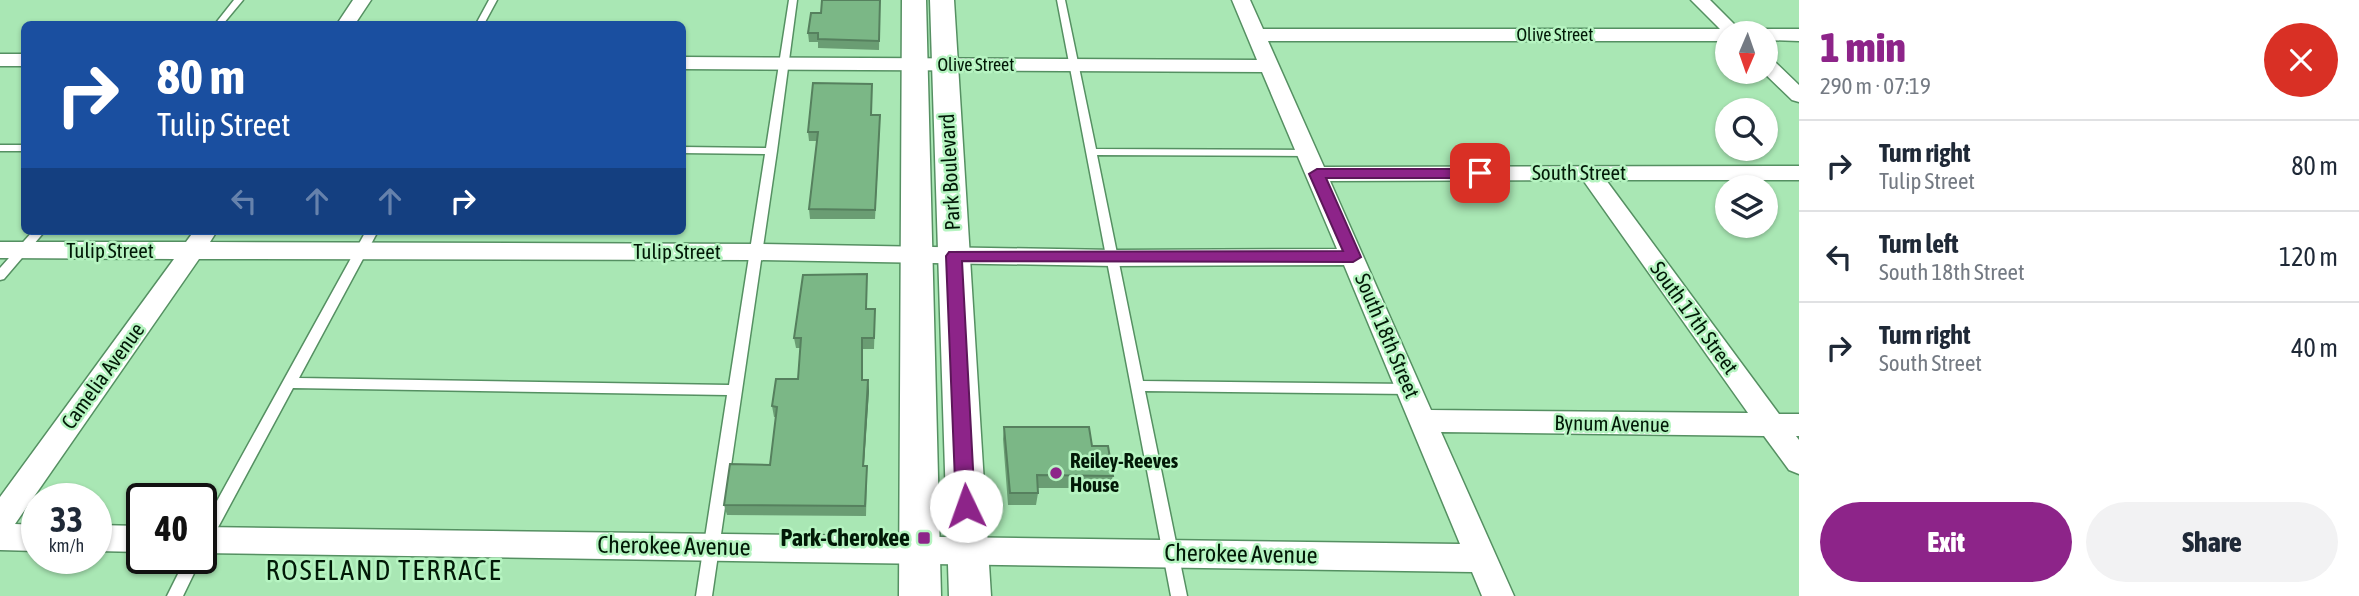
<!DOCTYPE html>
<html lang="en">
<head>
<meta charset="utf-8">
<style>
  :root { --surface:#fff; --page:#f2f2f3; --text:#1f2937; --muted:#747a83; --line:#e0e1e3; --accent:#8d2489 }
  body { margin:0; font-family:"Asap Condensed",sans-serif; background:var(--page); color:var(--text); height:100vh; display:flex; flex-direction:column; font-size:26px; white-space:nowrap }
  * { box-sizing:border-box; margin:0 }
  p { font-size:23px; color:var(--muted) }
  .icon { flex:none; width:38px; height:38px; fill:none; stroke:currentColor; stroke-width:2; stroke-linecap:round; stroke-linejoin:round }
  .map { position:relative; flex:1; overflow:hidden }
  .drawer { display:flex; flex-direction:column; background:var(--surface); width:560px }
  .drawer>* { flex:none }
  .guide { position:absolute; left:21px; top:21px; width:665px; height:214px; border-radius:10px; box-shadow:0 2px 5px #0004; background:#1a4fa0; color:#fff; overflow:hidden }
  .needle { width:46px; rotate:182deg }
  .controls { position:absolute; left:1715px; top:21px; display:grid; gap:14px }
  .controls a { display:grid; place-items:center; width:63px; height:63px; border-radius:50%; background:var(--surface); box-shadow:0 2px 5px #0004; font-size:35px }
  .speed { position:absolute; left:21px; top:483px; display:flex; gap:14px; font-size:35px; font-weight:700; text-align:center }
  .speed>* { display:grid; place-content:center; width:91px; height:91px; border-radius:50%; background:var(--surface); box-shadow:0 2px 5px #0004; line-height:1 }
  .speed small { font-size:18px; font-weight:400 }
  .speed .limit { border:4px solid #111; border-radius:10px; background:#fff; color:#111 }
  .pin { position:absolute; display:grid; place-items:center; width:60px; height:60px; color:#fff; margin:-30px; border-radius:14px; box-shadow:0 4px 10px #0006 }
  .me { position:absolute; width:77px; margin:-38px; rotate:357deg; stroke-linejoin:round; filter:drop-shadow(0 0 5px #0008) }
  .turn { display:flex; align-items:center; gap:24px; height:147px; padding:0 21px; font-size:32px }
  .turn .icon { width:91px; height:91px; stroke-width:2.5 }
  .turn b { display:block; font-size:49px; line-height:60px }
  .lanes { display:flex; align-items:center; height:66px; padding:0 21px; background:#0003; justify-content:center; gap:35px; direction:ltr }
  .lanes .off { opacity:.35 }
  .round { display:grid; place-items:center; flex:none; width:74px; height:74px; border-radius:37px; background:var(--page) }
  .overview { display:flex; align-items:center; justify-content:space-between; height:119px; padding:0 21px }
  h1 { font-size:42px; font-weight:800; line-height:52px; color:var(--accent) }
  .button { display:flex; gap:14px; margin-top:auto; padding:14px 21px }
  .button a { flex:1; height:80px; border-radius:42px; background:var(--accent); color:#fff; font-size:28px; font-weight:800; line-height:80px; text-align:center }
  .button a+a { background:var(--page); color:var(--text) }
  ul { padding:0; list-style:none }
  li { display:flex; align-items:center; gap:21px; height:91px; padding:0 21px; border-top:2px solid var(--line) }
  li div { flex:1 }
  li b { display:block; font-size:26px }
  li em { font-style:normal }
  main { display:flex; flex:1; min-height:0 }
  .map>svg:first-child { display:block }
</style>
</head>
<body>
<main>
<div class="map">
<svg width="1799" height="596" viewBox="0 0 1799 596">
  <rect width="100%" height="100%" fill="#a9e7b4"/>
  <g fill="none" stroke-linecap="round" stroke-linejoin="round">
    <defs>
      <path id="lane" d="M 234,0 L 243,0 L 223,24 L 215,24 Z
        M 489,0 L 497,0 L 484,24 L 476,24 Z
        M 789,0 L 797,0 L 777,151 L 712,596 L 696,596 L 727,395 L 293,388 L 208,546 L 201,547 L 201,530 L 366,231 L 378,231 L 299,378 L 729,385 L 765,154 L 682,153 L 682,147 L 766,148 Z
        M 1057,0 L 1065,0 L 1096,149 L 1307,150 L 1312,153 L 1307,156 L 1097,155 L 1143,381 L 1410,384 L 1415,385 L 1417,389 L 1415,393 L 1410,394 L 1145,391 L 1187,596 L 1171,596 Z
        M 0,145 L 24,145 L 24,151 L 0,151 Z
        M 33,231 L 45,231 L 4,279 L 0,280 L 0,268 Z
        M 201,557 L 202,558 L 199,563 L 183,596 L 167,596 L 186,558 Z"/>
      <path id="street" d="M 353,0 L 371,0 L 355,24 L 337,24 Z
        M 1232,0 L 1250,0 L 1263,29 L 1720,29 L 1691,0 L 1710,0 L 1743,33 L 1727,33 L 1727,41 L 1268,41 L 1324,167 L 1799,166 L 1799,180 L 1606,180 L 1779,414 L 1799,414 L 1799,436 L 1796,436 L 1799,440 L 1799,474 L 1789,470 L 1764,436 L 1441,432 L 1514,596 L 1482,596 L 1472,572 L 201,553 L 201,527 L 1460,544 L 1344,265 L 1113,266 L 756,260 L 199,259 L 15,524 L 37,525 L 37,551 L 0,550 L 0,497 L 174,259 L 0,258 L 0,242 L 186,242 L 194,231 L 217,231 L 210,242 L 756,244 L 1113,250 L 1337,249 L 1262,72 L 682,69 L 682,57 L 1257,60 ZM 1583,180 L 1748,413 L 1431,410 L 1330,181 Z
        M 1766,29 L 1799,29 L 1799,41 L 1766,40 L 1766,33 L 1758,33 Z
        M 0,54 L 24,54 L 24,66 L 0,66 Z
        M 1766,58 L 1773,60 L 1799,85 L 1799,102 L 1792,100 L 1763,72 L 1766,72 Z
        M 96,525 L 142,526 L 142,552 L 96,551 Z"/>
      <path id="secondary" d="M 902,0 L 926,0 L 941,596 L 899,596 Z
        M 930,0 L 954,0 L 991,596 L 949,596 Z"/>
    </defs>
    <!-- lane casing -->
    <use href="#lane" stroke="#559062" stroke-width="3"/>
    <!-- street casing -->
    <use href="#street" stroke="#559062" stroke-width="3"/>
    <!-- secondary casing -->
    <use href="#secondary" stroke="#559062" stroke-width="3"/>
    <!-- lane -->
    <use href="#lane" fill="#fff" fill-rule="evenodd"/>
    <!-- street -->
    <use href="#street" fill="#fff" fill-rule="evenodd"/>
    <!-- secondary -->
    <use href="#secondary" fill="#fff" fill-rule="evenodd"/>
  </g>
  <!-- wall -->
  <path fill="#6a9d73" d="M 880,0 L 879,50 L 818,48 L 818,42 L 809,42 L 808,33 Z
    M 872,93 L 871,115 L 880,125 L 875,219 L 810,219 L 809,209 L 817,141 L 809,141 L 808,132 Z
    M 867,285 L 867,309 L 875,319 L 874,349 L 862,349 L 862,380 L 868,380 L 869,391 L 864,466 L 867,466 L 867,476 L 866,516 L 727,515 L 724,505 L 770,465 L 776,417 L 774,417 L 772,406 L 798,379 L 800,348 L 796,348 L 794,338 Z
    M 1004,427 L 1092,446 L 1113,476 L 1109,488 L 1038,488 L 1038,493 L 1036,505 L 1008,505 L 1003,439 Z"/>
  <!-- shaded-wall -->
  <path fill="#56805e" d="M 868,380 L 869,391 L 863,476 L 863,466 Z"/>
  <!-- building -->
  <path fill="#7bb786" stroke="#56805e" stroke-width="2" d="M 822,0 L 880,0 L 879,41 L 818,39 L 818,33 L 808,33 L 811,13 L 821,13 Z
    M 813,83 L 872,84 L 871,115 L 880,115 L 875,210 L 809,209 L 818,132 L 808,132 Z
    M 867,274 L 866,309 L 875,309 L 874,338 L 862,338 L 862,380 L 868,380 L 863,466 L 867,466 L 865,506 L 724,505 L 730,464 L 770,465 L 777,407 L 772,406 L 776,379 L 798,379 L 801,338 L 794,338 L 803,275 Z
    M 1004,427 L 1089,427 L 1092,446 L 1108,446 L 1113,476 L 1037,475 L 1038,493 L 1010,493 Z"/>
  <!-- route -->
  <path fill="#8d2489" stroke="#5c1759" stroke-width="2" d="M 1317,169 L 1480,169 L 1487,173 L 1480,178 L 1326,178 L 1361,257 L 1353,262 L 962,261 L 975,506 L 973,512 L 966,515 L 959,512 L 956,506 L 946,256 L 949,252 L 1343,251 L 1309,174 Z"/>
  <!-- markers -->
  <g fill="#8d2489" stroke="#b6f4c1" stroke-width="2.5">
    <circle cx="1056" cy="473" r="7"/>
    <rect x="917" y="531" width="14" height="14" rx="3.5"/>
  </g>
  <g text-anchor="middle" stroke-width="5" stroke-linejoin="round" paint-order="stroke">
    <!-- far-street labels -->
    <g font-size="18" fill="#021907" stroke="#b6f4c1">
      <text x="1555" y="41">Olive Street</text>
      <text x="976" y="71">Olive Street</text>
    </g>
    <!-- street labels -->
    <g font-size="21" fill="#021907" stroke="#b6f4c1">
      <text transform="translate(950 172) rotate(-93)" y="7">Park Boulevard</text>
      <text x="1579" y="180">South Street</text>
      <text x="110" y="258">Tulip Street</text>
      <text x="677" y="259">Tulip Street</text>
      <text transform="translate(1694 318) rotate(54)" y="7">South 17th Street</text>
      <text transform="translate(1387 336) rotate(67)" y="7">South 18th Street</text>
      <text transform="translate(103 376) rotate(-54)" y="7">Camelia Avenue</text>
      <text transform="translate(1612 424) rotate(1)" y="7">Bynum Avenue</text>
    </g>
    <!-- poi labels -->
    <g font-size="21" font-weight="bold" fill="#021907" stroke="#b6f4c1" text-anchor="start">
      <text x="1070" y="468">Reiley-Reeves<tspan x="1070" dy="24">House</tspan></text>
    </g>
    <!-- near-poi labels -->
    <g font-size="24" font-weight="bold" fill="#021907" stroke="#b6f4c1" text-anchor="end">
      <text x="910" y="546">Park-Cherokee</text>
    </g>
    <!-- near-street labels -->
    <g font-size="24" fill="#021907" stroke="#b6f4c1">
      <text transform="translate(674 546) rotate(1)" y="8">Cherokee Avenue</text>
      <text transform="translate(1241 554) rotate(1)" y="8">Cherokee Avenue</text>
    </g>
    <!-- near-neighbourhood labels -->
    <g font-size="28" letter-spacing="2" fill="#021907" stroke="#b6f4c1">
      <text x="384" y="580">ROSELAND TERRACE</text>
    </g>
  </g>
</svg>
<div class="controls">
<a><svg class="needle" viewBox="-14 -14 28 28"><path d="M0-13l5 13h-10z" fill="#e53935"/><path d="M0 13l5-13h-10z" fill="#747a83"/></svg></a>
<a><svg class="icon" aria-label="search" viewBox="0 0 24 24"><circle cx="10" cy="10" r="6"/><path d="M15 15l6 6"/></svg></a>
<a><svg class="icon" aria-label="layers" viewBox="0 0 24 24"><path d="M12 4l9 5-9 5-9-5zM3 14l9 5 9-5"/></svg></a>
</div>
<div class="speed"><div>33<small>km/h</small></div><div class="limit">40</div></div>
<div class="pin" style="left:1480px;top:173px;background:#d93025"><svg class="icon" aria-label="arrive" viewBox="0 0 24 24"><path d="M6 21V4h12l-3 4 3 4H6"/></svg></div>
<svg class="me" style="left:966px;top:506px" viewBox="-20 -20 40 40"><circle r="19" fill="#fff"/><path d="M0-13L10 11 0 6-10 11z" fill="#8d2489"/></svg>
<div class="guide">
<div class="turn"><svg class="icon" aria-label="right" viewBox="0 0 24 24"><path d="M7 20v-9h11M14 6l5 5-5 5"/></svg><div><b>80 m</b>Tulip Street</div></div>
<div class="lanes"><svg class="icon off" aria-label="left" viewBox="0 0 24 24"><path d="M17 20v-9H6M10 6l-5 5 5 5"/></svg><svg class="icon off" aria-label="ahead" viewBox="0 0 24 24"><path d="M12 20V5M6 11l6-6 6 6"/></svg><svg class="icon off" aria-label="ahead" viewBox="0 0 24 24"><path d="M12 20V5M6 11l6-6 6 6"/></svg><svg class="icon" aria-label="right" viewBox="0 0 24 24"><path d="M7 20v-9h11M14 6l5 5-5 5"/></svg></div>
</div>
</div>
<section class="drawer">
<div class="overview"><div><h1>1 min</h1><p>290 m · 07:19</p></div><a class="round" style="background:#d93025;color:#fff"><svg class="icon" aria-label="close" viewBox="0 0 24 24"><path d="M6 6l12 12M18 6L6 18"/></svg></a></div>
<ul>
<li><svg class="icon" aria-label="right" viewBox="0 0 24 24"><path d="M7 20v-9h11M14 6l5 5-5 5"/></svg><div><b>Turn right</b><p>Tulip Street</p></div><em>80 m</em></li>
<li><svg class="icon" aria-label="left" viewBox="0 0 24 24"><path d="M17 20v-9H6M10 6l-5 5 5 5"/></svg><div><b>Turn left</b><p>South 18th Street</p></div><em>120 m</em></li>
<li><svg class="icon" aria-label="right" viewBox="0 0 24 24"><path d="M7 20v-9h11M14 6l5 5-5 5"/></svg><div><b>Turn right</b><p>South Street</p></div><em>40 m</em></li>
</ul>
<div class="button"><a>Exit</a><a>Share</a></div>
</section>
</main>
</body>
</html>
